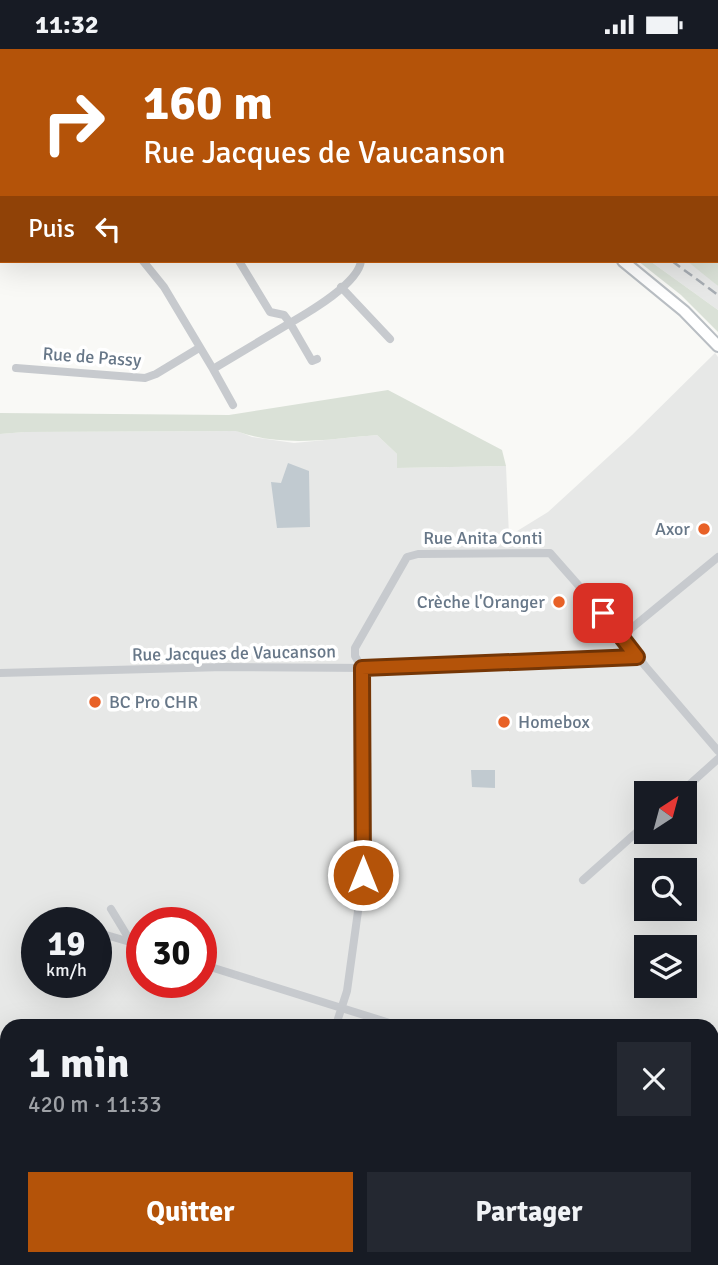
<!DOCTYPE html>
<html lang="fr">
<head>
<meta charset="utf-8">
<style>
  :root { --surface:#171b24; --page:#242831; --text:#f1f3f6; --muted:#9ea1a6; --accent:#b45309 }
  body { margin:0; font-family:Signika,sans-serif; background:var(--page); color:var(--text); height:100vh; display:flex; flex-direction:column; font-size:26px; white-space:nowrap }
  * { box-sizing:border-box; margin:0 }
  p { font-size:23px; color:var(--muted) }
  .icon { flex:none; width:38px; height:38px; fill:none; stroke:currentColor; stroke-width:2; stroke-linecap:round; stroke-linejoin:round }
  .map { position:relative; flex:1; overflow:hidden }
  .panel { position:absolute; left:0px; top:970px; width:719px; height:247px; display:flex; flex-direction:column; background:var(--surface); border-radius:21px 21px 0 0; box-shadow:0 7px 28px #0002 }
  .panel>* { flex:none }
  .top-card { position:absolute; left:0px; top:0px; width:719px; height:214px; box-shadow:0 7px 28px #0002; background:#b45309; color:#fff; overflow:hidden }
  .needle { width:46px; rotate:36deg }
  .controls { position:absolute; left:634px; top:732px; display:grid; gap:14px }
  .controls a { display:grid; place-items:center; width:63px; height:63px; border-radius:0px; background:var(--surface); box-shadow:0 7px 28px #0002; font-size:35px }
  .speed { position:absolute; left:21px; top:858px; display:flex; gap:14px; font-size:35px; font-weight:700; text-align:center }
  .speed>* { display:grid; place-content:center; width:91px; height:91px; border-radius:50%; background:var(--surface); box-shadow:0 7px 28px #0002; line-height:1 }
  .speed small { font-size:18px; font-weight:400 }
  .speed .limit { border:10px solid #d22; background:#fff; color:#111 }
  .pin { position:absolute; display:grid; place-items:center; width:60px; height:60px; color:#fff; margin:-30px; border-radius:14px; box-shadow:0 4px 10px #0006 }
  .me { position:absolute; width:77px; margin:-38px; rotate:0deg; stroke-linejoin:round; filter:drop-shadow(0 0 5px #0008) }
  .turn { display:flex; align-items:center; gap:24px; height:147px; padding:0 28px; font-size:32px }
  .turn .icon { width:91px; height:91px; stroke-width:2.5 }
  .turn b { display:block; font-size:49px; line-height:60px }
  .then { display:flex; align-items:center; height:66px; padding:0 28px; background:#0003; gap:14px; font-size:26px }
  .round { display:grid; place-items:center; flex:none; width:74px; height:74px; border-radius:0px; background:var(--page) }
  .head { display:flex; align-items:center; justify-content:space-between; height:119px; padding:0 28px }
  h1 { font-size:42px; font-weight:700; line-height:52px }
  .cta { display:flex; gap:14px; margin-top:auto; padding:14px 28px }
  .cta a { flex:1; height:80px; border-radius:0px; background:var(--accent); color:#fff; font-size:28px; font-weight:700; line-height:80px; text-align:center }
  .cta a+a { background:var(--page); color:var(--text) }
  .status { display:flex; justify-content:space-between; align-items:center; height:49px; padding:0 35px; background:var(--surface); direction:ltr }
  .status svg { height:19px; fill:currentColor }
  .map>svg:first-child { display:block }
</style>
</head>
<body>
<div class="status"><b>11:32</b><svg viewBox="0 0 49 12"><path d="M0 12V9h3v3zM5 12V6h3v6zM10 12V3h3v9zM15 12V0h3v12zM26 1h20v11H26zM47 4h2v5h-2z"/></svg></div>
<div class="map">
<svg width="718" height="1216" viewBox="0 0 718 1216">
  <rect width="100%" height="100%" fill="#f9f9f6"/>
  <!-- built -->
  <path fill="#e7e8e7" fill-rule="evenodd" d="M 650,212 L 687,212 L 705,224 L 718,237 L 718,261 Z
    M 715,304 L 718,308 L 718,1216 L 0,1216 L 0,385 L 25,383 L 237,382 L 252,388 L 294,394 L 377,386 L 397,405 L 397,419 L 506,417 L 509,487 L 548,463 L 632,386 ZM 646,744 L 684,744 L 684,782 L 646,782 ZM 646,821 L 684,821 L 684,859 L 646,859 ZM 37,873 L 96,873 L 96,933 L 37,933 ZM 142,873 L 201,873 L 201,933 L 142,933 ZM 646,898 L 684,898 L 684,936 L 646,936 ZM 7,976 L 712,976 L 712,1209 L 7,1209 Z"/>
  <!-- green -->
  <path fill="#dae1d7" d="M 718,80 L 718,237 L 687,212 L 718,212 Z
    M 638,212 L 650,212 L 718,261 L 718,283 L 681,246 Z
    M 388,341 L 502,401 L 506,417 L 397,419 L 397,405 L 377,386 C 330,390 282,399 236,382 L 25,383 L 0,385 L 0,364 L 229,366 Z"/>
  <!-- water -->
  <path fill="#c1cad0" d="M 288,414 L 309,422 L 310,478 L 277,479 L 271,433 L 281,434 Z
    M 471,721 L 495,721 L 495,739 L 472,738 Z"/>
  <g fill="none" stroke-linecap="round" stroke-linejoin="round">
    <defs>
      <path id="secondary" d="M 0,31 L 2,35
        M 0,127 L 2,127
        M 623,212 L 684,262 L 718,297"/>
    </defs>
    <!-- secondary casing -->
    <use href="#secondary" stroke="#b9bec3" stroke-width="14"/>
    <!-- street -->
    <path stroke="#c7cace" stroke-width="8" d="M 631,0 L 635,0
      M 143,212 L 164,238 L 213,320 L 290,274 L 312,312 L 317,310
      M 239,212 L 270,263 L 284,266 L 290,274 C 309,263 358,235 361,212
      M 341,238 L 390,290
      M 16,319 L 145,329 L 156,325 L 199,299
      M 213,320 L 233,356
      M 622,587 L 718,508
      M 362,619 L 355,607 L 355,599 L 407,508 L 418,505 L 550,504 L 609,571 L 646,618 L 718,702
      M 0,624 L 224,618 L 371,619 L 637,608
      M 680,744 L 718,710
      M 583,831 L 646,775
      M 111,860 L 131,893 L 142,896
      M 96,883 L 130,893
      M 201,915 L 396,976
      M 336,976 L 347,942 L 363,826 L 362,619
      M 712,1078 L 718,1080
      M 600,1209 L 617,1216
      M 261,1216 L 263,1209"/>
    <!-- secondary -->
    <use href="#secondary" stroke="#fff" stroke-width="10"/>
    <!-- rail -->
    <path stroke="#a7adb3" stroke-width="2.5" stroke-dasharray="10 5" stroke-linecap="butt" d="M 0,104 L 2,104
      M 672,212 L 718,246"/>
  </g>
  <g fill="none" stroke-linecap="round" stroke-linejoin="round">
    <defs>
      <path id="route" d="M 363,826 L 362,619 L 637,608 L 603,564"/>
    </defs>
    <!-- route casing -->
    <use href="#route" stroke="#753606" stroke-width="18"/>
    <!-- route -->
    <use href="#route" stroke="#b45309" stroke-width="12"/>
  </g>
  <!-- markers -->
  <g fill="#e86127" stroke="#fff" stroke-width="2.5">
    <circle cx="704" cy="480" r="7"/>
    <circle cx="559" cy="553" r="7"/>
    <circle cx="95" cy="653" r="7"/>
    <circle cx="504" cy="673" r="7"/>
  </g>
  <g text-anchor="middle" stroke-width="7" stroke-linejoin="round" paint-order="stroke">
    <!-- street labels -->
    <g font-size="18" fill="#677788" stroke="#fff">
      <text transform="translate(92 308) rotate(4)" y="6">Rue de Passy</text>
      <text x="483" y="495">Rue Anita Conti</text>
      <text transform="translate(234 604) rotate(-1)" y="6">Rue Jacques de Vaucanson</text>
    </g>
    <!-- poi labels -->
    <g font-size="18" fill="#677788" stroke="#fff" text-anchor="end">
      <text x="690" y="486">Axor</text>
      <text x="545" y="559">Crèche l'Oranger</text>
      <text x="109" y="659" text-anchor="start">BC Pro CHR</text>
      <text x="518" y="679" text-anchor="start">Homebox</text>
    </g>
  </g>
</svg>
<div class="controls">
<a><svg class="needle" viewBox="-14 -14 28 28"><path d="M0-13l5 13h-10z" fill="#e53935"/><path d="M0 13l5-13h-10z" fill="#9ea1a6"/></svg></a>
<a><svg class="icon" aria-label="search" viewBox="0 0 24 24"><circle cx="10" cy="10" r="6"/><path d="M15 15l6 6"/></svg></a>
<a><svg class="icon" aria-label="layers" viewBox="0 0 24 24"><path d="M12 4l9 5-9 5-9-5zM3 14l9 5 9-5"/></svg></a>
</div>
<div class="speed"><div>19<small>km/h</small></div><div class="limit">30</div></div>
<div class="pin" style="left:603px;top:564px;background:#d93025"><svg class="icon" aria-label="arrive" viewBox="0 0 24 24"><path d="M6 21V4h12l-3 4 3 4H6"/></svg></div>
<svg class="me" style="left:363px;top:826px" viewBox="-20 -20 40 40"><circle r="17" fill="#b45309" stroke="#fff" stroke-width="3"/><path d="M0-11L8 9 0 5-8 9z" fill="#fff"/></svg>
<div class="top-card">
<div class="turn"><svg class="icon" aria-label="right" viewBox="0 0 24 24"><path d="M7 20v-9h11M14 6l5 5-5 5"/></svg><div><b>160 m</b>Rue Jacques de Vaucanson</div></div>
<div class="then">Puis<svg class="icon" aria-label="left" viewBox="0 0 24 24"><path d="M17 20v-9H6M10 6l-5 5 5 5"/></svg></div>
</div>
<section class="panel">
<div class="head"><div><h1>1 min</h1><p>420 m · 11:33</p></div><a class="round"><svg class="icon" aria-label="close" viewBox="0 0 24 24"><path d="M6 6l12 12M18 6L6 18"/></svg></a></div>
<div class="cta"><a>Quitter</a><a>Partager</a></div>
</section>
</div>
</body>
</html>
